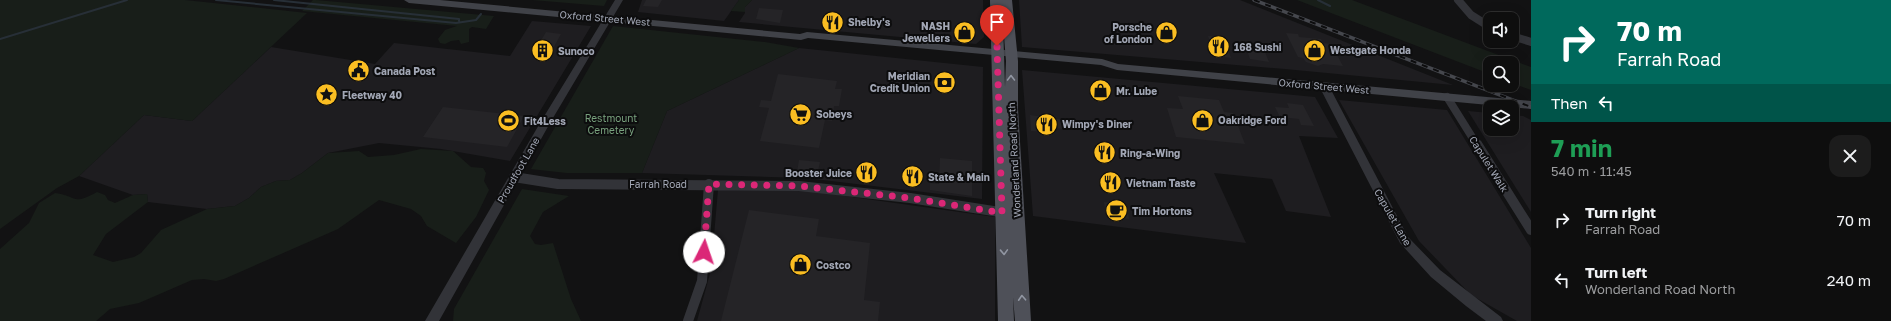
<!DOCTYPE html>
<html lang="en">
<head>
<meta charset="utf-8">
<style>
  :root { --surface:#0e0e0e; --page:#1c1c1c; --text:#f1f3f6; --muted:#9b9c9e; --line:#2e2e2e }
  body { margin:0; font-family:"Golos Text",sans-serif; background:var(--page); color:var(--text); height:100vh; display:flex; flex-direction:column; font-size:15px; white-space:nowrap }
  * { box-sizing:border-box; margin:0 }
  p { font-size:13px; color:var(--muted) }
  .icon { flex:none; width:22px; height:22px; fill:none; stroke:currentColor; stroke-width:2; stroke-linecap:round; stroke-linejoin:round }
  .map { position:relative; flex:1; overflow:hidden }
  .sheet { display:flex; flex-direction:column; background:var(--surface); width:360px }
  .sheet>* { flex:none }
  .hud { background:#00695c; color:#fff; overflow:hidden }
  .controls { position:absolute; left:1483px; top:12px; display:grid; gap:8px }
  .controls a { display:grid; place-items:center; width:36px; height:36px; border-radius:8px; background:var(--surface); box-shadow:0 4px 16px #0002,0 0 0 1px var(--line); font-size:20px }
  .pin { position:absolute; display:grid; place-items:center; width:34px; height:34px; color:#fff; margin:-41px -17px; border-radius:50% 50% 50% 0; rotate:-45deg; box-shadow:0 0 4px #0007 }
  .pin .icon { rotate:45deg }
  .me { position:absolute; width:44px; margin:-22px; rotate:4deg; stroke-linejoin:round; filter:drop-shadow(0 0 3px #0008) }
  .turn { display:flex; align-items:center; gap:14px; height:84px; padding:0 20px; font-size:18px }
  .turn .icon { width:52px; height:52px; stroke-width:2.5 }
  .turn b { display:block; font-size:28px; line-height:34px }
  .then { display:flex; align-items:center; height:38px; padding:0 20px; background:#0003; gap:8px; font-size:15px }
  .round { display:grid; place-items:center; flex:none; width:42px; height:42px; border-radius:12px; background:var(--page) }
  .overview { display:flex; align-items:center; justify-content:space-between; height:68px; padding:0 20px }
  h1 { font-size:24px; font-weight:700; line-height:30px; color:#1e9e55 }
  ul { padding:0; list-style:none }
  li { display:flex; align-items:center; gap:12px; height:60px; padding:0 20px }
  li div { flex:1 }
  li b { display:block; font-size:15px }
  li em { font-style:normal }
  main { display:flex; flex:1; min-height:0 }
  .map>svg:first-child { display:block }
</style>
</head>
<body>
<main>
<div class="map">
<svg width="1531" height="321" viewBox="0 0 1531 321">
  <rect width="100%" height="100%" fill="#121213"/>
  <!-- built -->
  <path fill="#1e1d20" d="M 642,0 L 739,0 L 724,21 L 638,12 Z
    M 752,0 L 983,0 L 984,37 L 976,44 L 739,22 L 745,13 L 745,7 Z
    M 1019,0 L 1240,0 L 1453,85 L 1285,69 L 1022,47 Z
    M 532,21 L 591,26 L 510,161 L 441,149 L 379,143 L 328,153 L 302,173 L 290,180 L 276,181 L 261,187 L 249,198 L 235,206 L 207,209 L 148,202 L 147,194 L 133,195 L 79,176 L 144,115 L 192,121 L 271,47 L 375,64 L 394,43 L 510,56 Z
    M 799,48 L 983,67 L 982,199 L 806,178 L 642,173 L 667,111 Z
    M 1022,70 L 1315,97 L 1338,138 L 1299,136 L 1331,217 L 1286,211 L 1272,179 L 1214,173 L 1246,243 L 1033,216 Z
    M 1339,100 L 1447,110 L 1531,248 L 1531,321 L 1517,321 L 1471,295 L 1419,241 Z
    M 1468,111 L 1490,113 L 1490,129 L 1512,129 L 1512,115 L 1523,116 L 1531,120 L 1531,212 Z
    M 718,190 L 802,190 L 995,217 L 995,321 L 697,321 L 711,270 Z"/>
  <!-- green -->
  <path fill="#181e19" d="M 0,0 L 185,0 L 307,13 L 192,121 L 144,115 L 79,176 L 57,188 L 0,229 Z
    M 313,0 L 316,0 L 494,16 L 486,29 L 472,27 L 469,29 L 469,42 L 461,44 L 459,40 L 451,41 L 445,44 L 440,43 L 438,39 L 445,30 L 457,26 L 302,11 Z
    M 532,0 L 607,0 L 604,6 Z
    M 739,0 L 752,0 L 745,7 L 745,12 L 731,11 Z
    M 1297,0 L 1352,0 L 1531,67 L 1531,90 L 1512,83 L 1512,63 L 1490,63 L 1490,74 Z
    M 613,26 L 765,42 L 799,48 L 667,111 L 642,173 L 567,173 L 531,169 Z
    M 421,149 L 453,151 L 471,167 L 483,168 L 486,173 L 484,181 L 489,190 L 476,217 L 456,243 L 427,226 L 421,216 L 411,209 L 379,200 L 338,229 L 224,279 L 216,281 L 204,279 L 192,280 L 139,303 L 110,309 L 96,321 L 0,321 L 0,249 L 29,223 L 39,203 L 55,193 C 78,196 71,206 97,192 L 105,195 L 108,200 L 115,203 L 133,195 L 147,194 L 148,202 L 106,234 L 93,255 L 113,262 L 134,257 L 141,253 L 161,230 L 207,209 L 235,206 L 249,198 L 261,187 L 276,181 L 290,180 L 302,173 L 328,153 L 359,151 L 368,157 L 394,155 Z
    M 522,189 L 569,196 L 543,212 L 530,236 L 535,244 L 541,245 L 553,243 L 571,299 L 581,321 L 453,321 L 454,309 Z"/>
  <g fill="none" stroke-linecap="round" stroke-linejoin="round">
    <!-- stream -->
    <path stroke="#272f37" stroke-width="2" d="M 216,0 L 456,23 L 476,20 L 481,14
      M 274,0 L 459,19 L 459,21
      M 1318,0 L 1330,6
      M 0,39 L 127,0"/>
  </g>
  <!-- building -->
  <path fill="#252427" d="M 646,0 L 662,0 L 658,7 L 643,6 Z
    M 759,8 L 783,10 L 780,23 L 756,19 Z
    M 546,32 L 561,34 L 549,56 L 533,54 Z
    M 1286,33 L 1298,34 L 1299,37 L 1321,39 L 1323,43 L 1331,44 L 1343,66 L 1323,64 L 1318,66 L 1306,62 L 1303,58 L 1298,57 Z
    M 1208,36 L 1224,37 L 1231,58 L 1215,56 Z
    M 1245,45 L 1263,47 L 1269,62 L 1250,59 Z
    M 778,74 L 837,81 L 835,89 L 842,89 L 839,106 L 834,106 L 832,121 L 825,120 L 819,148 L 760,141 L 769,108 L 759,107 L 761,100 L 771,101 Z
    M 1093,84 L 1105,86 L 1108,97 L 1095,96 Z
    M 1178,96 L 1219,100 L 1224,112 L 1233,113 L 1245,144 L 1176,137 L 1167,108 L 1183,109 Z
    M 1287,103 L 1303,105 L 1314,126 L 1301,125 L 1299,119 L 1280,117 L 1275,107 L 1289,108 Z
    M 443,107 L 524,116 L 507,147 L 423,137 Z
    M 1030,115 L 1064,120 L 1065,129 L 1051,128 L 1051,130 L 1045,130 L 1045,132 L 1031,131 Z
    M 940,158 L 972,161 L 972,196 L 930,190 L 930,183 L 939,184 Z
    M 799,160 L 820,162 L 817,175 L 797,172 Z
    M 1104,202 L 1127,205 L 1129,219 L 1106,216 Z
    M 749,210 L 819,219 L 816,236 L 870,243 L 864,300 L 880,302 L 878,321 L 721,321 Z"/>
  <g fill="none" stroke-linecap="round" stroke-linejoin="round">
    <!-- minor-far1 -->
    <path stroke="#323338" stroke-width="8" d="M 1458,0 L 1471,15 L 1490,27
      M 1512,36 L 1531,42
      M 1447,97 L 1477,145"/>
    <!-- minor -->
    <path stroke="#323338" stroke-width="10" d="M 1477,144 L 1531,230
      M 514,177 L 558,184 L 799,186 L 910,198 L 1006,213
      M 688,321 L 702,281 L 709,184"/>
    <!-- tertiary -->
    <path fill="#323338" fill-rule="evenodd" d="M 615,0 L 623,0 L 550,123 L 439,321 L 425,321 L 540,123 Z
      M 1324,83 L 1329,86 L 1408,237 L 1440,270 L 1501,317 L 1503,321 L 1486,321 L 1466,306 L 1431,277 L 1400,243 L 1319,86 Z"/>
    <!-- secondary -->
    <path fill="#404248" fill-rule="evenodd" d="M 404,0 L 440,0 L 800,34 L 807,32 L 1102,59 L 1118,64 L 1531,101 L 1531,109 L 1117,70 L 1101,65 L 808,38 L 801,40 L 409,3 Z"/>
    <!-- primary -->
    <path fill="#4e5058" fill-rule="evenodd" d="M 990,0 L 1012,0 L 1018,61 L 1018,109 L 1031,321 L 1015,321 L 1013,297 L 1014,321 L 998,321 ZM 1003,24 L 1006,61 L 1005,87 Z"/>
    <defs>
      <path id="rail" d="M 1254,0 L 1531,107"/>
    </defs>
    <!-- rail casing -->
    <use href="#rail" stroke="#45474d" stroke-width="3.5"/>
    <!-- rail -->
    <use href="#rail" stroke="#0d0d0e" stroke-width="2" stroke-dasharray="6" stroke-linecap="butt"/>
  </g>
  <!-- one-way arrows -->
  <defs><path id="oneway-chevron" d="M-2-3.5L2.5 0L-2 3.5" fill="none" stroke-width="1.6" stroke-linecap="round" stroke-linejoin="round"/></defs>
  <g stroke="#9196a2">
    <use href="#oneway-chevron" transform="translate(1011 78) rotate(-90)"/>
    <use href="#oneway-chevron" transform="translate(1004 252) rotate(88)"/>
    <use href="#oneway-chevron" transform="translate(1022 298) rotate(-93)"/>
  </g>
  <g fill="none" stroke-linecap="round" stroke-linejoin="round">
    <!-- route -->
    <path stroke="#db2777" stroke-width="7" stroke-dasharray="0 12.6" d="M 704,252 L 709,184 L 799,186 L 910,198 L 1002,213 L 997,46"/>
  </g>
  <!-- icons -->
  <defs>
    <symbol id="restaurant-disc" viewBox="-11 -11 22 22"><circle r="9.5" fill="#fbbe22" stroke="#0d0d0e"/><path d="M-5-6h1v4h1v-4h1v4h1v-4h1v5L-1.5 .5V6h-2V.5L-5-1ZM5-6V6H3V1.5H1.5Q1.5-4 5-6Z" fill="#111"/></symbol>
    <symbol id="shop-disc" viewBox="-11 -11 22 22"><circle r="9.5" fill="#fbbe22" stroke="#0d0d0e"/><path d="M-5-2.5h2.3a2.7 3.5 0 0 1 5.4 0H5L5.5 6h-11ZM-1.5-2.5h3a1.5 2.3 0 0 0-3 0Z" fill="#111"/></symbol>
    <symbol id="building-disc" viewBox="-11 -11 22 22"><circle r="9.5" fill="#fbbe22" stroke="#0d0d0e"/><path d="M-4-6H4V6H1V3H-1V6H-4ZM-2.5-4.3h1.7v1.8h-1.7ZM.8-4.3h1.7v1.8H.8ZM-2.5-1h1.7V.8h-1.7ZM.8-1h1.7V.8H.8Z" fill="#111"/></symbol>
    <symbol id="civic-disc" viewBox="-11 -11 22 22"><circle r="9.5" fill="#fbbe22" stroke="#0d0d0e"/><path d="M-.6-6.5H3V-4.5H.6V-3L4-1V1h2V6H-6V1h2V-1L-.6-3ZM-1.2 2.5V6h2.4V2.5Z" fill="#111"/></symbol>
    <symbol id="bank-disc" viewBox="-11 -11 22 22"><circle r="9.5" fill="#fbbe22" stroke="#0d0d0e"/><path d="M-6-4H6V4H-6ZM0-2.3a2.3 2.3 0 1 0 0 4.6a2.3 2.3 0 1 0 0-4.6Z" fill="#111"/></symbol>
    <symbol id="sight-disc" viewBox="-11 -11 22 22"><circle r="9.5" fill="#fbbe22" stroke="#0d0d0e"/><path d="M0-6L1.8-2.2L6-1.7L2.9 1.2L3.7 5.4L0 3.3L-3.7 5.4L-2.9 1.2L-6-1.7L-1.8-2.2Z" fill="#111"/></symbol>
    <symbol id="supermarket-disc" viewBox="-11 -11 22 22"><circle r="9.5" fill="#fbbe22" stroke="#0d0d0e"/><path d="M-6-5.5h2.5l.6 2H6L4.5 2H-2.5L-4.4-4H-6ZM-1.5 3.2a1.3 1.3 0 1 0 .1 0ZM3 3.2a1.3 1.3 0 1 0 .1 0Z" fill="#111"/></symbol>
    <symbol id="stadium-disc" viewBox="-11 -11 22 22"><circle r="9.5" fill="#fbbe22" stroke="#0d0d0e"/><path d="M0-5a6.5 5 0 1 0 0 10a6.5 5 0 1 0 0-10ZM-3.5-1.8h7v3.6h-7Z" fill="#111"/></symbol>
    <symbol id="cafe-disc" viewBox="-11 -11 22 22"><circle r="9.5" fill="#fbbe22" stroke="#0d0d0e"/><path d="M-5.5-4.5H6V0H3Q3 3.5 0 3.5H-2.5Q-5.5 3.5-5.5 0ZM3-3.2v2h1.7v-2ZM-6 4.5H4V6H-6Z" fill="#111"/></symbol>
  </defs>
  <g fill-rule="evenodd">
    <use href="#restaurant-disc" x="820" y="10" width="25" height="25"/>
    <use href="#shop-disc" x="952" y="20" width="25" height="25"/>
    <use href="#shop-disc" x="1154" y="20" width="25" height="25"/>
    <use href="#restaurant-disc" x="1206" y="34" width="25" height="25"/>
    <use href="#shop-disc" x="1302" y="38" width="25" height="25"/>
    <use href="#building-disc" x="530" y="38" width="25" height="25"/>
    <use href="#civic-disc" x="346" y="58" width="25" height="25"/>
    <use href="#bank-disc" x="932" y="70" width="25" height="25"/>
    <use href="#shop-disc" x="1088" y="78" width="25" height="25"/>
    <use href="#sight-disc" x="314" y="82" width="25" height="25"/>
    <use href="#supermarket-disc" x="788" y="102" width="25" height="25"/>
    <use href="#shop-disc" x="1190" y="108" width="25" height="25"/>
    <use href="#stadium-disc" x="496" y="108" width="25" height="25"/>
    <use href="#restaurant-disc" x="1034" y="112" width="25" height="25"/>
    <use href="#restaurant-disc" x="1092" y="140" width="25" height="25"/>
    <use href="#restaurant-disc" x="854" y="160" width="25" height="25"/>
    <use href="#restaurant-disc" x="900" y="164" width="25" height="25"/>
    <use href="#restaurant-disc" x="1098" y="170" width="25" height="25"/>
    <use href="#cafe-disc" x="1104" y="198" width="25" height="25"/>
    <use href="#shop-disc" x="788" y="252" width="25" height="25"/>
  </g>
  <g text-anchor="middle" stroke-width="4" stroke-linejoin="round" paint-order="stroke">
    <!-- street labels -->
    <g font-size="10" fill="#a2a7b5" stroke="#0d0d0e">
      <text transform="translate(605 18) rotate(5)" y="4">Oxford Street West</text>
      <text transform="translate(1324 86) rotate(5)" y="4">Oxford Street West</text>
      <text transform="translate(1014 160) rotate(-93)" y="4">Wonderland Road North</text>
      <text transform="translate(1489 164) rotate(58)" y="4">Capulet Walk</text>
      <text transform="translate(518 170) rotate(-60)" y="4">Proudfoot Lane</text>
      <text x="658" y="188">Farrah Road</text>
      <text transform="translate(1393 217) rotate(60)" y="4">Capulet Lane</text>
    </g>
    <!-- poi labels -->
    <g font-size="10" font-weight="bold" fill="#a2a7b5" stroke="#0d0d0e" text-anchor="start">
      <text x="848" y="26">Shelby's</text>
      <text x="950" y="30" text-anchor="end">NASH<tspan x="950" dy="12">Jewellers</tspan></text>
      <text x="1152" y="31" text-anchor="end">Porsche<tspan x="1152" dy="12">of London</tspan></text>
      <text x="1234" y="51">168 Sushi</text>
      <text x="1330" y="54">Westgate Honda</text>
      <text x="558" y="55">Sunoco</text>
      <text x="374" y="75">Canada Post</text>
      <text x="930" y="80" text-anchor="end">Meridian<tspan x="930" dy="12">Credit Union</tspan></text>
      <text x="1116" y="95">Mr. Lube</text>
      <text x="342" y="99">Fleetway 40</text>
      <text x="816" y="118">Sobeys</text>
      <text x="1218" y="124">Oakridge Ford</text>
      <text x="524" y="125">Fit4Less</text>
      <text x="1062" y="128">Wimpy's Diner</text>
      <text x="1120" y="157">Ring-a-Wing</text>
      <text x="852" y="177" text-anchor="end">Booster Juice</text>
      <text x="928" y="181">State &amp; Main</text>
      <text x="1126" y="187">Vietnam Taste</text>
      <text x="1132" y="215">Tim Hortons</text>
      <text x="816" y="269">Costco</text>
    </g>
    <!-- park labels -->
    <g font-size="10" fill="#78a17d" stroke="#0d0d0e">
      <text x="611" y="122">Restmount<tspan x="611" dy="12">Cemetery</tspan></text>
    </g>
  </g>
</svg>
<div class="controls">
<a><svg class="icon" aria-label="sound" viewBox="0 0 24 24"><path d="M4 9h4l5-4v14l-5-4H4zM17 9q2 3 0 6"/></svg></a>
<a><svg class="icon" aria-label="search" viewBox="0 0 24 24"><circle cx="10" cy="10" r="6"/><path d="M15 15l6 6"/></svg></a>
<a><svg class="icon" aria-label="layers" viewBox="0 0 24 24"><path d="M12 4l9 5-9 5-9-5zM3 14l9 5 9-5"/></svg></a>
</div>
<div class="pin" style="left:997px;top:46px;background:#d93025"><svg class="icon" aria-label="arrive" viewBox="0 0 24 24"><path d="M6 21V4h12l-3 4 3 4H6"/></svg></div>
<svg class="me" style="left:704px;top:252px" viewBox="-20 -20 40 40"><circle r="19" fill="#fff"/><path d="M0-13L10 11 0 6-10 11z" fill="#db2777"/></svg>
</div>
<section class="sheet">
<div class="hud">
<div class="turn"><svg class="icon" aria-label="right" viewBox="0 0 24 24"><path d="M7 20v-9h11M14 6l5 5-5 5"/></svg><div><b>70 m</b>Farrah Road</div></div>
<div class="then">Then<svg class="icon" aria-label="left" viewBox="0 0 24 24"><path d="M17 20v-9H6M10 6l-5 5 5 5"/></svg></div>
</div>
<div class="overview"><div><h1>7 min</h1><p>540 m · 11:45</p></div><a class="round"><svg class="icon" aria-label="close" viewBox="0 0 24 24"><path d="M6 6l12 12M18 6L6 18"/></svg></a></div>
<ul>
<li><svg class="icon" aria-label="right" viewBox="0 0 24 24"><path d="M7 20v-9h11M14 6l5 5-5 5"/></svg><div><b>Turn right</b><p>Farrah Road</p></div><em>70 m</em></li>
<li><svg class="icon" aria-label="left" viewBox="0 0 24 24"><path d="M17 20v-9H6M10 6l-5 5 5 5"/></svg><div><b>Turn left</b><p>Wonderland Road North</p></div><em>240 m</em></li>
</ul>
</section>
</main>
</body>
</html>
